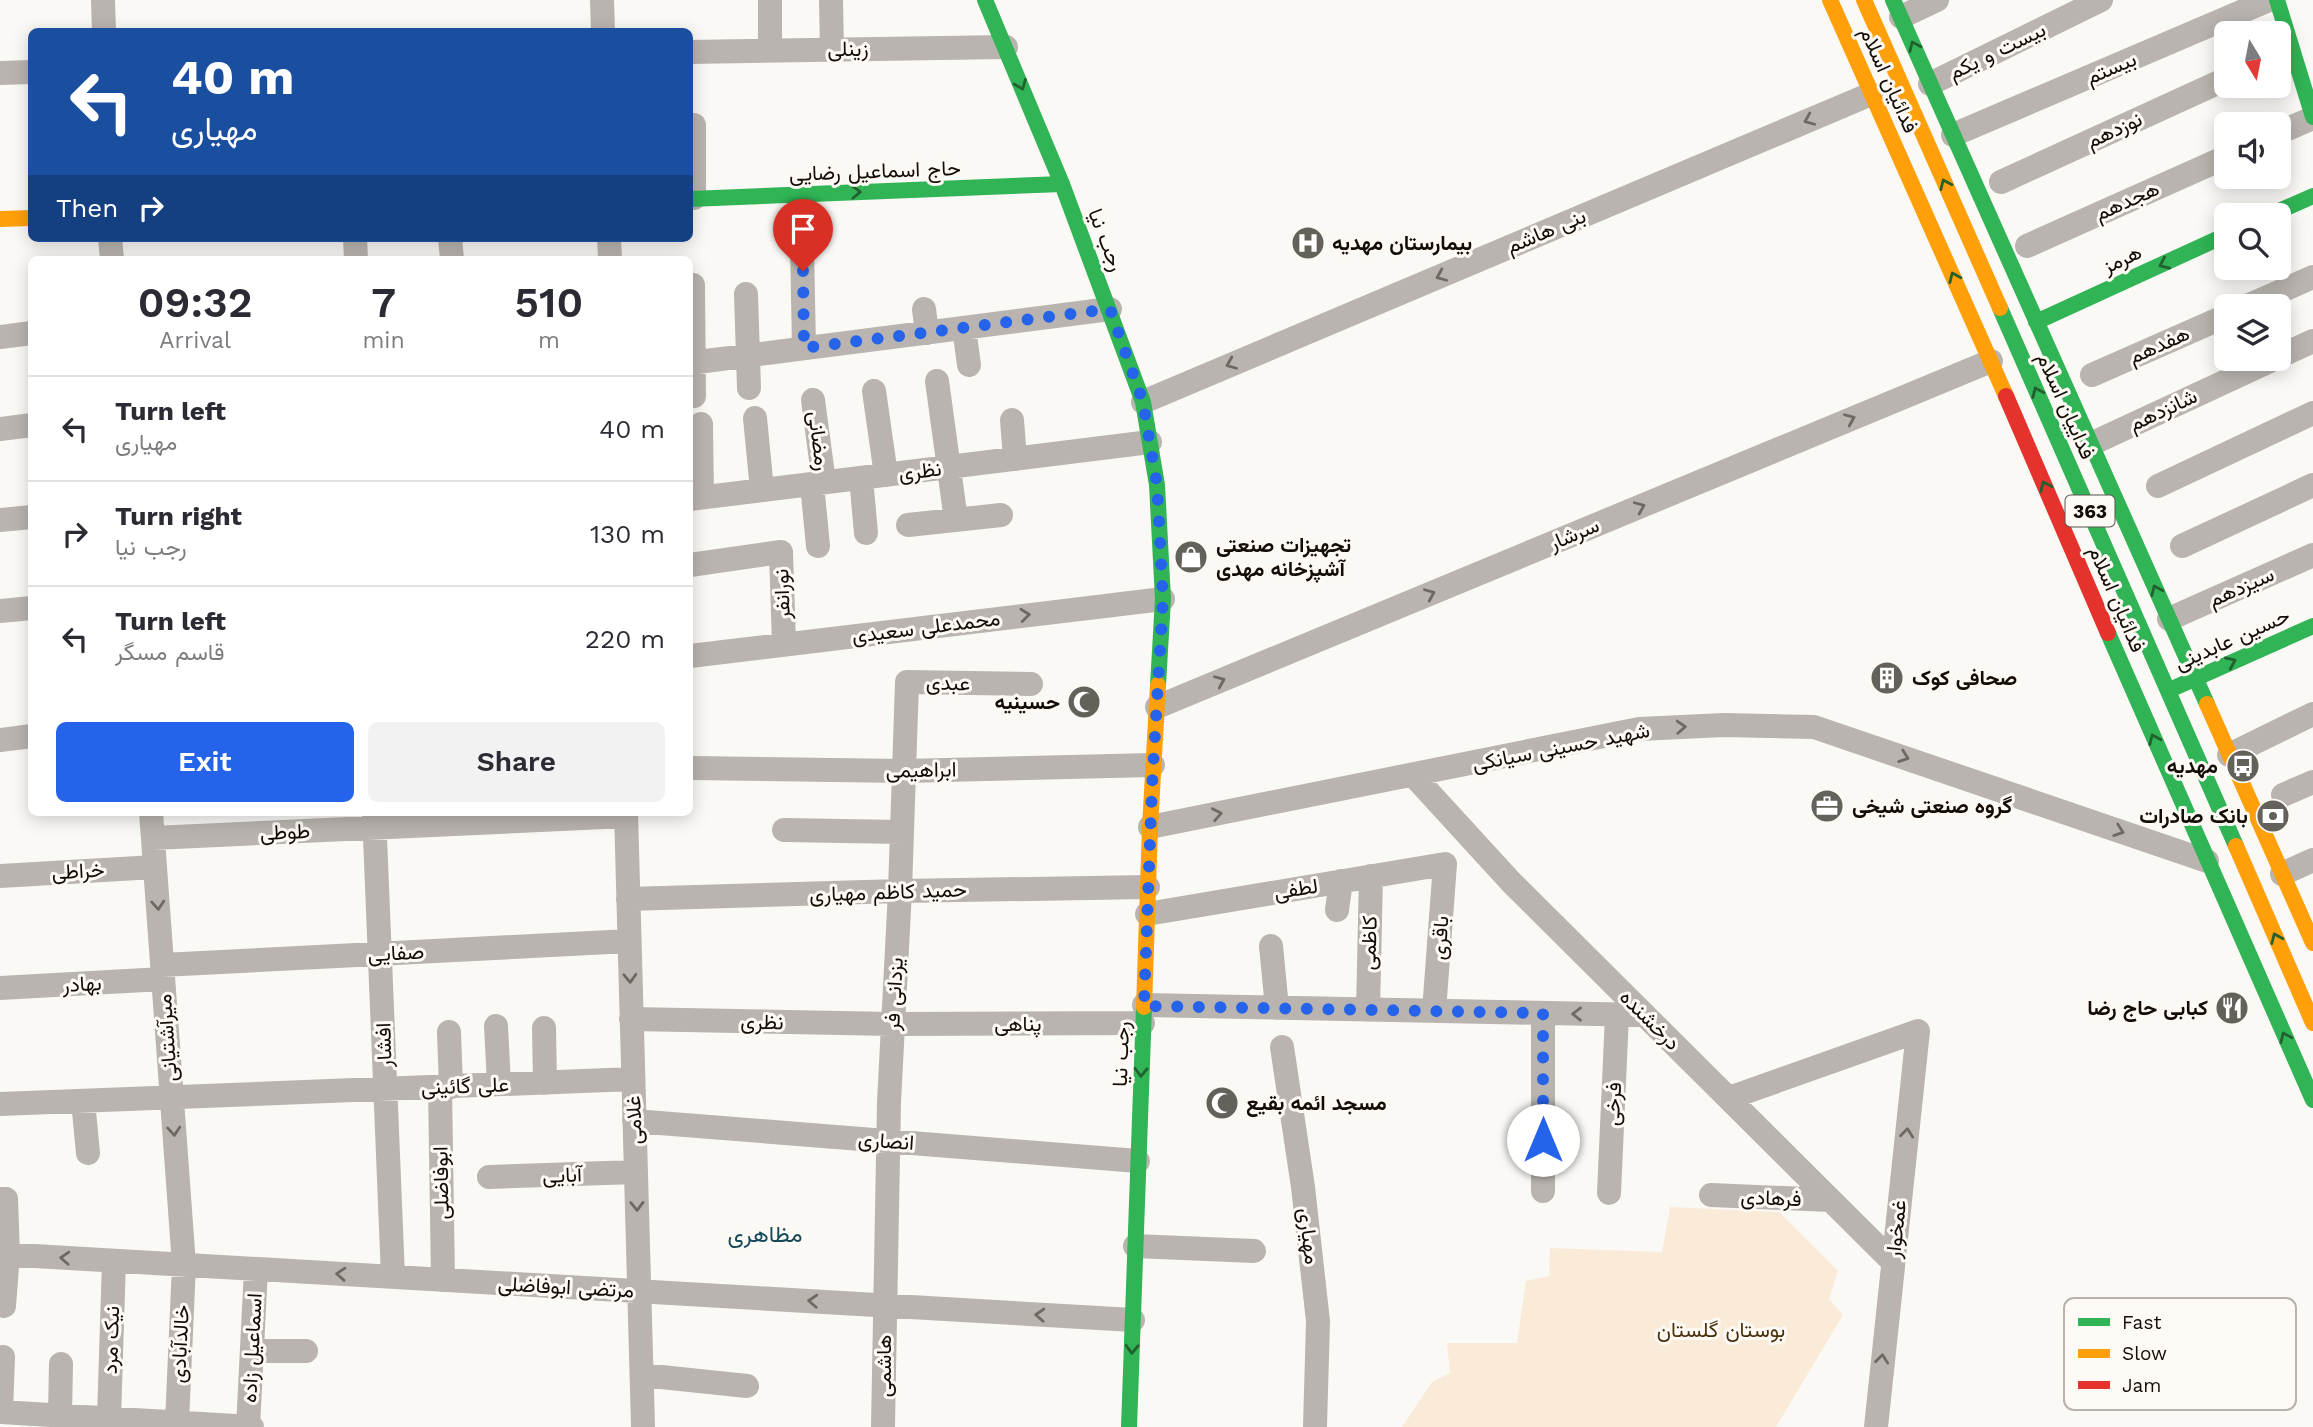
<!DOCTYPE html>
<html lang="en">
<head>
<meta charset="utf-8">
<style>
  :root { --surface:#fff; --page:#f2f2f3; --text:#2b2b33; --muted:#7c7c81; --line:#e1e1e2; --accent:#2563eb }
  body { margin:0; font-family:"Work Sans",Vazirmatn,sans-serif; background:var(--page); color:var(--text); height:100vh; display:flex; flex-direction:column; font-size:26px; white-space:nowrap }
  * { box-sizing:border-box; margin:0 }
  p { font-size:23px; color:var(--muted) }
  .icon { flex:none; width:38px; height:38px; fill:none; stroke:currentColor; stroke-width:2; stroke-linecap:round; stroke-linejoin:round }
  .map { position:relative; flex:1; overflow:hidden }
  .panel { position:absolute; left:28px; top:256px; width:665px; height:560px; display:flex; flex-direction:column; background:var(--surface); border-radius:10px; box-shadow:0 4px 18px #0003 }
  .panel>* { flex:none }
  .hud { position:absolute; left:28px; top:28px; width:665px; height:214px; border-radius:10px; box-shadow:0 4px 18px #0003; background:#1a4fa0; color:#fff; overflow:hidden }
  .needle { width:46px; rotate:170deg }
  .controls { position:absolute; left:2214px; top:21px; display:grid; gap:14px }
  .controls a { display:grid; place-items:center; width:77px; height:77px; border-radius:10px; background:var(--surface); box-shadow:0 4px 18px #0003; font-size:35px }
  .pin { position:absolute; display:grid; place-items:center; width:60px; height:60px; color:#fff; margin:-72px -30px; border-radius:50% 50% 50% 0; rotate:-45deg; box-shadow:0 0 7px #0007 }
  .pin .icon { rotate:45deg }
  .me { position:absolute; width:77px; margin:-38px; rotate:0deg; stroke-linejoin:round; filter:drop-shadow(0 0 5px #0008) }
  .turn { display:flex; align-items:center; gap:24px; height:147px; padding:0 28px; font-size:32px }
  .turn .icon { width:91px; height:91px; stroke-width:2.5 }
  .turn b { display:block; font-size:49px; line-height:60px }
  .then { display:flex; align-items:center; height:66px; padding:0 28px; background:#0003; gap:14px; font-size:26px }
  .eta { display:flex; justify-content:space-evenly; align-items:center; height:119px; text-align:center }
  .eta b { font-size:42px; font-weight:600; line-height:49px }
  .cta { display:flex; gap:14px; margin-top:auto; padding:14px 28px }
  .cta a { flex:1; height:80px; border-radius:10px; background:var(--accent); color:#fff; font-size:28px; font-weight:600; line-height:80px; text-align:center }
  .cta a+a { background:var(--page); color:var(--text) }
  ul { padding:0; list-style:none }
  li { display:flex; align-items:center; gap:21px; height:105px; padding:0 28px; border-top:2px solid var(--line) }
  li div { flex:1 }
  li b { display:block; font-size:26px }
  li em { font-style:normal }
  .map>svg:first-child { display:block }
</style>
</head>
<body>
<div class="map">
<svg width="2313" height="1427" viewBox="0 0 2313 1427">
  <rect width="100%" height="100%" fill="#fbf9f6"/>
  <!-- green -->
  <path fill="#faebd8" d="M 1670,1207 L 1779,1212 L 1838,1271 L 1829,1299 L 1843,1315 L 1776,1427 L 1402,1427 L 1432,1382 L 1450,1373 L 1447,1343 L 1517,1343 L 1526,1281 L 1549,1276 L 1550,1248 L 1662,1252 Z"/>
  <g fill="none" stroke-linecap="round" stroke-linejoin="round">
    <!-- street -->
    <path stroke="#b9b4af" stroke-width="24" d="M 103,0 L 104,32
      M 602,0 L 603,32
      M 770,0 L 770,50
      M 831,0 L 832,50
      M 1901,17 L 1937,0
      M 690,52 L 1006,47
      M 0,73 L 32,72
      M 1930,84 L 2101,0
      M 694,125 L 694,198
      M 2278,133 L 2313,118
      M 1953,135 L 2269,0
      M 2001,182 L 2226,79
      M 801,194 L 804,348
      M 110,238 L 112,259
      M 355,238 L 356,259
      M 450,238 L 452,259
      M 609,238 L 610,259
      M 2027,246 L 2226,157
      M 693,285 L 694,396
      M 746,294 L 749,388
      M 2247,306 L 2313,277
      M 924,309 L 927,333
      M 964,328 L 969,365
      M 0,337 L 32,333
      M 2278,357 L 2313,341
      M 690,363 L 1110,309
      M 2092,375 L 2226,316
      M 937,381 L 956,520
      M 874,391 L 886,475
      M 813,400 L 824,482
      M 1143,402 L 1871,94
      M 755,418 L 762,490
      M 1012,420 L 1015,459
      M 701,424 L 702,497
      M 0,429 L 32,425
      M 2091,444 L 2274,359
      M 861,478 L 866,533
      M 812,484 L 818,546
      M 2158,486 L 2313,413
      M 690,499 L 1150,442
      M 0,520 L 32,517
      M 908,525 L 1001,515
      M 2182,546 L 2313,485
      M 690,565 L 781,552 L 784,644
      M 0,611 L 32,608
      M 2169,619 L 2313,555
      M 690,656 L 1163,599
      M 1157,707 L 1991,361
      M 0,740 L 32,736
      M 2229,755 L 2313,714
      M 690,768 L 904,771 L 1153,765
      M 1413,775 L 1511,882 L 1892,1261
      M 2283,795 L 2313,782
      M 151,812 L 184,1265 L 177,1422
      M 626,812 L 643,1427
      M 374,813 L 393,1277
      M 1150,827 L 1639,729 L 1724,725 L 1814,727 L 2207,861
      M 784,830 L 902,832
      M 153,838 L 626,816
      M 2282,874 L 2313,860
      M 0,876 L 155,867
      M 628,899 L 900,891 L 1148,887
      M 1337,910 L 1341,881
      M 1147,914 L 1445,864 L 1434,1011
      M 1271,946 L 1277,1008
      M 162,965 L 629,941
      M 0,988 L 163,979
      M 1144,1005 L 1645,1015
      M 1368,1010 L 1371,876
      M 1543,1013 L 1543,1191
      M 631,1019 L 892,1024 L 1143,1023
      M 496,1026 L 499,1084
      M 544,1028 L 545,1083
      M 449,1032 L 451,1087
      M 1282,1047 L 1303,1187 L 1318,1321 L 1315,1427
      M 440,1087 L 443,1280
      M 1729,1098 L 1918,1031 L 1876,1427
      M 83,1101 L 88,1153
      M 0,1104 L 633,1079
      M 634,1121 L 1138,1161
      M 489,1177 L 636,1172
      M 1609,1193 L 1617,1015
      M 1711,1195 L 1830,1200
      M 0,1199 L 6,1199 L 8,1254 L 4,1306
      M 1135,1246 L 1254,1251
      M 0,1254 L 1133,1320
      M 252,1351 L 306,1351
      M 642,1375 L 747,1386
      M 0,1412 L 252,1427
      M 1,1412 L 3,1357
      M 60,1415 L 61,1364
      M 109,1418 L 114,1261
      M 248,1427 L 256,1269
      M 883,1427 L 889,1102 L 900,891 L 907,682 L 1031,684"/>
    <!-- fast -->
    <path stroke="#30b455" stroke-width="16" d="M 985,0 L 1062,184 L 1143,402 L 1157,485 L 1163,599 L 1158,685
      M 1893,0 L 2207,704
      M 2277,0 L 2313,117
      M 690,199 L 1062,184
      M 2270,215 L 2313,196
      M 2000,308 L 2236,846
      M 2036,322 L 2226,235
      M 2108,633 L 2313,1100
      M 2174,688 L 2313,626
      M 1129,1427 L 1144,1007"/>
    <!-- slow -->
    <path stroke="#ff9f0a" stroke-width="16" d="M 1830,0 L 2006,396
      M 1864,0 L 2000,308
      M 0,219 L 32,218
      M 2207,704 L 2313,943
      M 2236,846 L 2313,1023
      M 1144,1007 L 1150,827 L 1158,685"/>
    <!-- jam -->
    <path stroke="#e5322d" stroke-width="16" d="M 2006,396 L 2108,633"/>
  </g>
  <!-- one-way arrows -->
  <defs><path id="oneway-chevron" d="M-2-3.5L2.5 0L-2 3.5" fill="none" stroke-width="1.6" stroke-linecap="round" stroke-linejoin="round" transform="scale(1.75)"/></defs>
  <g stroke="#22602e">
    <use href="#oneway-chevron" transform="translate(1914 46) rotate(-114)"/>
    <use href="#oneway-chevron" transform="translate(1021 85) rotate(68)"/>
    <use href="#oneway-chevron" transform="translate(1945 184) rotate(-114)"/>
    <use href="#oneway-chevron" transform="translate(856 192) rotate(-2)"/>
    <use href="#oneway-chevron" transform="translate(2164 264) rotate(155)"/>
    <use href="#oneway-chevron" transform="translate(1954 277) rotate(-114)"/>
    <use href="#oneway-chevron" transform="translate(2037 392) rotate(-114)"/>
    <use href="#oneway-chevron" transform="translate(2045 486) rotate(-113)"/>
    <use href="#oneway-chevron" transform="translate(2156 590) rotate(-114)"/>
    <use href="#oneway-chevron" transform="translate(2231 662) rotate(-24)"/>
    <use href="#oneway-chevron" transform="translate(2154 739) rotate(-113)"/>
    <use href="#oneway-chevron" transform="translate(2276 938) rotate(-113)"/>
    <use href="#oneway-chevron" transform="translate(2285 1037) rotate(-114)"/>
    <use href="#oneway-chevron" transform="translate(1141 1072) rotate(92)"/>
    <use href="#oneway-chevron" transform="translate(1132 1349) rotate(92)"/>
  </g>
  <g stroke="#6e6963">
    <use href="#oneway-chevron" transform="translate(1809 120) rotate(157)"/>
    <use href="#oneway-chevron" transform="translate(1441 276) rotate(157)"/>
    <use href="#oneway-chevron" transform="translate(1231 364) rotate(157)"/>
    <use href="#oneway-chevron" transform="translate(1850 419) rotate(-23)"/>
    <use href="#oneway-chevron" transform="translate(1640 507) rotate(-23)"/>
    <use href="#oneway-chevron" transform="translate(1430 594) rotate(-23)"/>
    <use href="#oneway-chevron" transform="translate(1025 615) rotate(-6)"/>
    <use href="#oneway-chevron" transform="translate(1220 681) rotate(-23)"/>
    <use href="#oneway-chevron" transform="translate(1681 727) rotate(-3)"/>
    <use href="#oneway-chevron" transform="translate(1904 757) rotate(19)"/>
    <use href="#oneway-chevron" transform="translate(1217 814) rotate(-11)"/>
    <use href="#oneway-chevron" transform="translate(2119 831) rotate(19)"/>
    <use href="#oneway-chevron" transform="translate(158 905) rotate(86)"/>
    <use href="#oneway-chevron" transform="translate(630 978) rotate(88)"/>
    <use href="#oneway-chevron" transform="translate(1577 1014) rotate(-179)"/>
    <use href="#oneway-chevron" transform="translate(174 1131) rotate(86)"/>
    <use href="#oneway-chevron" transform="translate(1907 1133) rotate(-84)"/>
    <use href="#oneway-chevron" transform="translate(637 1206) rotate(89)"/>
    <use href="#oneway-chevron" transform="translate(65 1258) rotate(-177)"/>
    <use href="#oneway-chevron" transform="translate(341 1274) rotate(-176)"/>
    <use href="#oneway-chevron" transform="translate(813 1301) rotate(-177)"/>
    <use href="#oneway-chevron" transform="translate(1040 1315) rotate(-177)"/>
    <use href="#oneway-chevron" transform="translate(1882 1359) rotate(-84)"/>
  </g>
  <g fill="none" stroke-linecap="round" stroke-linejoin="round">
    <!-- route -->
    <path stroke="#2563eb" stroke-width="12" stroke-dasharray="0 21.6" d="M 803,271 L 804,348 L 1110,309 L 1143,402 L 1157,485 L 1163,599 L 1152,786 L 1144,1006 L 1543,1013 L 1543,1140"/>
  </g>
  <!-- icons -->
  <defs>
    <symbol id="hospital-disc" viewBox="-11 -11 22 22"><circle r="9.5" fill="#64605a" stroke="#fdf9f4"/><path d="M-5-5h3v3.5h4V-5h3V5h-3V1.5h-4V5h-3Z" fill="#fff"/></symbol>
    <symbol id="shop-disc" viewBox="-11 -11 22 22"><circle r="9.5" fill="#64605a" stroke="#fdf9f4"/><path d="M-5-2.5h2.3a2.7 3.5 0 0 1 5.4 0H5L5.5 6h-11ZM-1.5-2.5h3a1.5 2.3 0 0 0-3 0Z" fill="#fff"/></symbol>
    <symbol id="building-disc" viewBox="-11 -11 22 22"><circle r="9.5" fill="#64605a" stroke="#fdf9f4"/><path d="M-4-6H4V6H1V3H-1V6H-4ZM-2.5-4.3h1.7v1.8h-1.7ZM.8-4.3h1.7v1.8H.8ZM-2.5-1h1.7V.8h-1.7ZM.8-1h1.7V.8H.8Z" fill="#fff"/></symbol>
    <symbol id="mosque-disc" viewBox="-11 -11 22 22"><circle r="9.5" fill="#64605a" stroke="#fdf9f4"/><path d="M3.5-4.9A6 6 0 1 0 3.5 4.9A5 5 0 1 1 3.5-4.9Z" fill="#fff"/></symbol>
    <symbol id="bus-disc" viewBox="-11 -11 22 22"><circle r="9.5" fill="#64605a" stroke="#fdf9f4"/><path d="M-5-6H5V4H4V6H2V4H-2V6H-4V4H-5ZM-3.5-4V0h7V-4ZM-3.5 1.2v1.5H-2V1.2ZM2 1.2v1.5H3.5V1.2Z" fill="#fff"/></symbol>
    <symbol id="office-disc" viewBox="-11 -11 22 22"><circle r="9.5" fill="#64605a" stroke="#fdf9f4"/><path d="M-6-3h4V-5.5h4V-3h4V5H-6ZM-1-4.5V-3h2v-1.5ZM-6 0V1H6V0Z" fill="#fff"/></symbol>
    <symbol id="bank-disc" viewBox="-11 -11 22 22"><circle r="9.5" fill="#64605a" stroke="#fdf9f4"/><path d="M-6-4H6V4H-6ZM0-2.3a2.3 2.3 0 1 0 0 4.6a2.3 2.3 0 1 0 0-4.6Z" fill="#fff"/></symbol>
    <symbol id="restaurant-disc" viewBox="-11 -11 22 22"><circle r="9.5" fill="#64605a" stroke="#fdf9f4"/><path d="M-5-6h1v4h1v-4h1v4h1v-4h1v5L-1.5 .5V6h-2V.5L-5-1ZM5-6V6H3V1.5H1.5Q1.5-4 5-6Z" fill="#fff"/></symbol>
  </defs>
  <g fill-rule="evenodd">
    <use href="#hospital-disc" x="1289" y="224" width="38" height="38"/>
    <use href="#shop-disc" x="1172" y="538" width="38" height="38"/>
    <use href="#building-disc" x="1868" y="659" width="38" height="38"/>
    <use href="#mosque-disc" x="1065" y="683" width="38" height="38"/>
    <use href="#bus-disc" x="2224" y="747" width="38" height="38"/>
    <use href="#office-disc" x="1808" y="787" width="38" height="38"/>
    <use href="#bank-disc" x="2254" y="797" width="38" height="38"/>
    <use href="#restaurant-disc" x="2213" y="989" width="38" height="38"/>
    <use href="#mosque-disc" x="1203" y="1084" width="38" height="38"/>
  </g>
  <g text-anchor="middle" stroke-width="6" stroke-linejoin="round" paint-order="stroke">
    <!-- shield labels -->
    <rect fill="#fdf9f4" stroke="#59544d" stroke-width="2" x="2065.5" y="495.5" width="49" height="31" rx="5"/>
    <g font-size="19" font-weight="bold" fill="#130d06">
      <text x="2090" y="518">363</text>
    </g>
    <!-- street labels -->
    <g font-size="21" fill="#130d06" stroke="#fdf9f4">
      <text transform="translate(848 49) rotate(-1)" y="7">زینلی</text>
      <text transform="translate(1997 51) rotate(-26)" y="7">بیست و یکم</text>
      <text transform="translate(2111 68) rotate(-23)" y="7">بیستم</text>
      <text transform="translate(1889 80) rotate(66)" y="7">فدائیان اسلام</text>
      <text transform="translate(2114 130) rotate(-25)" y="7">نوزدهم</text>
      <text transform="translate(875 171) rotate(-2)" y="7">حاج اسماعیل رضایی</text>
      <text transform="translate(2127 201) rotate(-24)" y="7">هجدهم</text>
      <text transform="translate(1546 231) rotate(-23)" y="7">بنی هاشم</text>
      <text transform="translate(1106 240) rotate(69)" y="7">رجب نیا</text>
      <text transform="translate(2122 259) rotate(-25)" y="7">هرمز</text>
      <text transform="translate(2159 345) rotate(-24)" y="7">هفدهم</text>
      <text transform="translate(2066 406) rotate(66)" y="7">فداییان اسلام</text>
      <text transform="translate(2163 410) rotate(-25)" y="7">شانزدهم</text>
      <text transform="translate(819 441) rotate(83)" y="7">رمضانی</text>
      <text transform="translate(920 471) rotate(-7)" y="7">نظری</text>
      <text transform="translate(1574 534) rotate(-23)" y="7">سرشار</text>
      <text transform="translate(2241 587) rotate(-24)" y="7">سیزدهم</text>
      <text transform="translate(782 594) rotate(-92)" y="7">نورانفر</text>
      <text transform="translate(2117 599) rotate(67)" y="7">فدائیان اسلام</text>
      <text transform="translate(926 627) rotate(-7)" y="7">محمدعلی سعیدی</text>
      <text transform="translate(2232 639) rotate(-24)" y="7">حسین عابدینی</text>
      <text transform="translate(948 683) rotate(1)" y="7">عبدی</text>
      <text transform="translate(1561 747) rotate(-11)" y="7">شهید حسینی سیانکی</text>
      <text transform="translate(921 770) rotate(-1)" y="7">ابراهیمی</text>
      <text transform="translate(285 832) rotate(-3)" y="7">طوطی</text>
      <text transform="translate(78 871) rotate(-3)" y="7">خراطی</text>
      <text transform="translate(1296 889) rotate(-9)" y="7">لطفی</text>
      <text transform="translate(888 892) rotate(-2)" y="7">حمید کاظم مهیاری</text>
      <text transform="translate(1440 938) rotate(-86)" y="7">باقری</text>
      <text transform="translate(1369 943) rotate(-88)" y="7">کاظمی</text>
      <text transform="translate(396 953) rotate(-3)" y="7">صفایی</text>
      <text transform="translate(82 984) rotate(-3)" y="7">بهادر</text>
      <text transform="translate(894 994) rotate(-87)" y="7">یزدانی فر</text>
      <text transform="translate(1650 1020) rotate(45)" y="7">درخشنده</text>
      <text transform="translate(762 1022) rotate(1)" y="7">نظری</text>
      <text x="1018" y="1031">پناهی</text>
      <text transform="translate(167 1038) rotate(-94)" y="7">میرآشتیانی</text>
      <text transform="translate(384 1045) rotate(-92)" y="7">افشار</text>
      <text transform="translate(1121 1054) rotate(-88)" y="7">رجب نیا</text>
      <text transform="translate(465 1086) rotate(-2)" y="7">علی گائینی</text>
      <text transform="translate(1613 1104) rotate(-87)" y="7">فرخی</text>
      <text transform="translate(634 1120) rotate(-92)" y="7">غلامی</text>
      <text transform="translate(886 1141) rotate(4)" y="7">انصاری</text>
      <text transform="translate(562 1175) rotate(-2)" y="7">آبایی</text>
      <text transform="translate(441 1183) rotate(-91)" y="7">ابوفاضلی</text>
      <text transform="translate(1771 1198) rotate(2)" y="7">فرهادی</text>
      <text transform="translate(1896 1229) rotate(-84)" y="7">غمخوار</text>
      <text transform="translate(1309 1236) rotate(83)" y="7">مهیاری</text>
      <text transform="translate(566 1287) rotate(3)" y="7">مرتضی ابوفاضلی</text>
      <text transform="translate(111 1340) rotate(-88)" y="7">نیک مرد</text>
      <text transform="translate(180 1344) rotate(-87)" y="7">خالدآبادی</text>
      <text transform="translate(252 1348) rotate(-87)" y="7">اسماعیل زاده</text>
      <text transform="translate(884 1366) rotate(-90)" y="7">هاشمی</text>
    </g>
    <!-- poi labels -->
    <g font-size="21" font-weight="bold" fill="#130d06" stroke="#fdf9f4" text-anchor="start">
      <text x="1332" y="250">بیمارستان مهدیه</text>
      <text x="1216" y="552">تجهیزات صنعتی<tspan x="1216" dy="24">آشپزخانه مهدی</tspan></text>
      <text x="1912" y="685">صحافی کوک</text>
      <text x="1060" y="709" text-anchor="end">حسینیه</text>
      <text x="2218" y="773" text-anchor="end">مهدیه</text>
      <text x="1852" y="813">گروه صنعتی شیخی</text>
      <text x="2248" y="823" text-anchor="end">بانک صادرات</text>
      <text x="2208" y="1015" text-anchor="end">کبابی حاج رضا</text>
      <text x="1246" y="1110">مسجد ائمه بقیع</text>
    </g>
    <!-- park labels -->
    <g font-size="21" fill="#472f09" stroke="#fdf9f4">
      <text x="1721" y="1337">بوستان گلستان</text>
    </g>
    <!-- neighbourhood labels -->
    <g font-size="23" fill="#16495a" stroke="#fdf9f4">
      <text x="765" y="1242">مظاهری</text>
    </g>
  </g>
  <!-- legend -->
  <rect x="2064" y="1298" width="232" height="112" rx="10" fill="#fdf9f4" stroke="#b7b2ad" stroke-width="2"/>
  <rect x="2078" y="1318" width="32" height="8" fill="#30b455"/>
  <rect x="2078" y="1349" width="32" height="9" fill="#ff9f0a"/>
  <rect x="2078" y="1381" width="32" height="8" fill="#e5322d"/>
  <g font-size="19" fill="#130d06">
    <text x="2122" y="1329">Fast</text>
    <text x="2122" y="1360">Slow</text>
    <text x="2122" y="1392">Jam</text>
  </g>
</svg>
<div class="controls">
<a><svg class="needle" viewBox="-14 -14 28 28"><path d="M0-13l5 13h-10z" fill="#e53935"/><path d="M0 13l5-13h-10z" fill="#7c7c81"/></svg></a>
<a><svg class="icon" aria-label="sound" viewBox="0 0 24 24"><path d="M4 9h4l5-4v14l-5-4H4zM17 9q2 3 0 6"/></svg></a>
<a><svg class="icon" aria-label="search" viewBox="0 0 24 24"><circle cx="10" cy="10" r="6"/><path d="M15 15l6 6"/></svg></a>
<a><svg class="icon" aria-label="layers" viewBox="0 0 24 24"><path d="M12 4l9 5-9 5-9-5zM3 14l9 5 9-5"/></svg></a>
</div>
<div class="pin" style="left:803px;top:271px;background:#d93025"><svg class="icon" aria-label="arrive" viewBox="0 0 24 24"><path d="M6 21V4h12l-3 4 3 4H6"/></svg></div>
<svg class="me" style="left:1543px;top:1140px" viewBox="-20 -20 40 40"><circle r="19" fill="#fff"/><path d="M0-13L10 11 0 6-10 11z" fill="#2563eb"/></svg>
<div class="hud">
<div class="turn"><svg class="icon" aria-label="left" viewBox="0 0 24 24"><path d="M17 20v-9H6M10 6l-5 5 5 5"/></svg><div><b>40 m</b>مهیاری</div></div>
<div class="then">Then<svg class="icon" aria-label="right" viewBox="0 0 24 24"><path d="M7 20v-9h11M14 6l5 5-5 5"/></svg></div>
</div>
<section class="panel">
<div class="eta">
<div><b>09:32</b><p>Arrival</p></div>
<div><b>7</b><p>min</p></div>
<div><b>510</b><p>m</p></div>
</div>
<ul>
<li><svg class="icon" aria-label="left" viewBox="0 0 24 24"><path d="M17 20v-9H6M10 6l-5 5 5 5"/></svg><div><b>Turn left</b><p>مهیاری</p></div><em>40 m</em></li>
<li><svg class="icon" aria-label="right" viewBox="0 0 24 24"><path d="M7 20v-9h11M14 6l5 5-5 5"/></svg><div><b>Turn right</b><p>رجب نیا</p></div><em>130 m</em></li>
<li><svg class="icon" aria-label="left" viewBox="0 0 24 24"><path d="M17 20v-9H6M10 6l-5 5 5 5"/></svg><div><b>Turn left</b><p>قاسم مسگر</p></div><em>220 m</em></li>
</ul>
<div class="cta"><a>Exit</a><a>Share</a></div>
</section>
</div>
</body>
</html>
